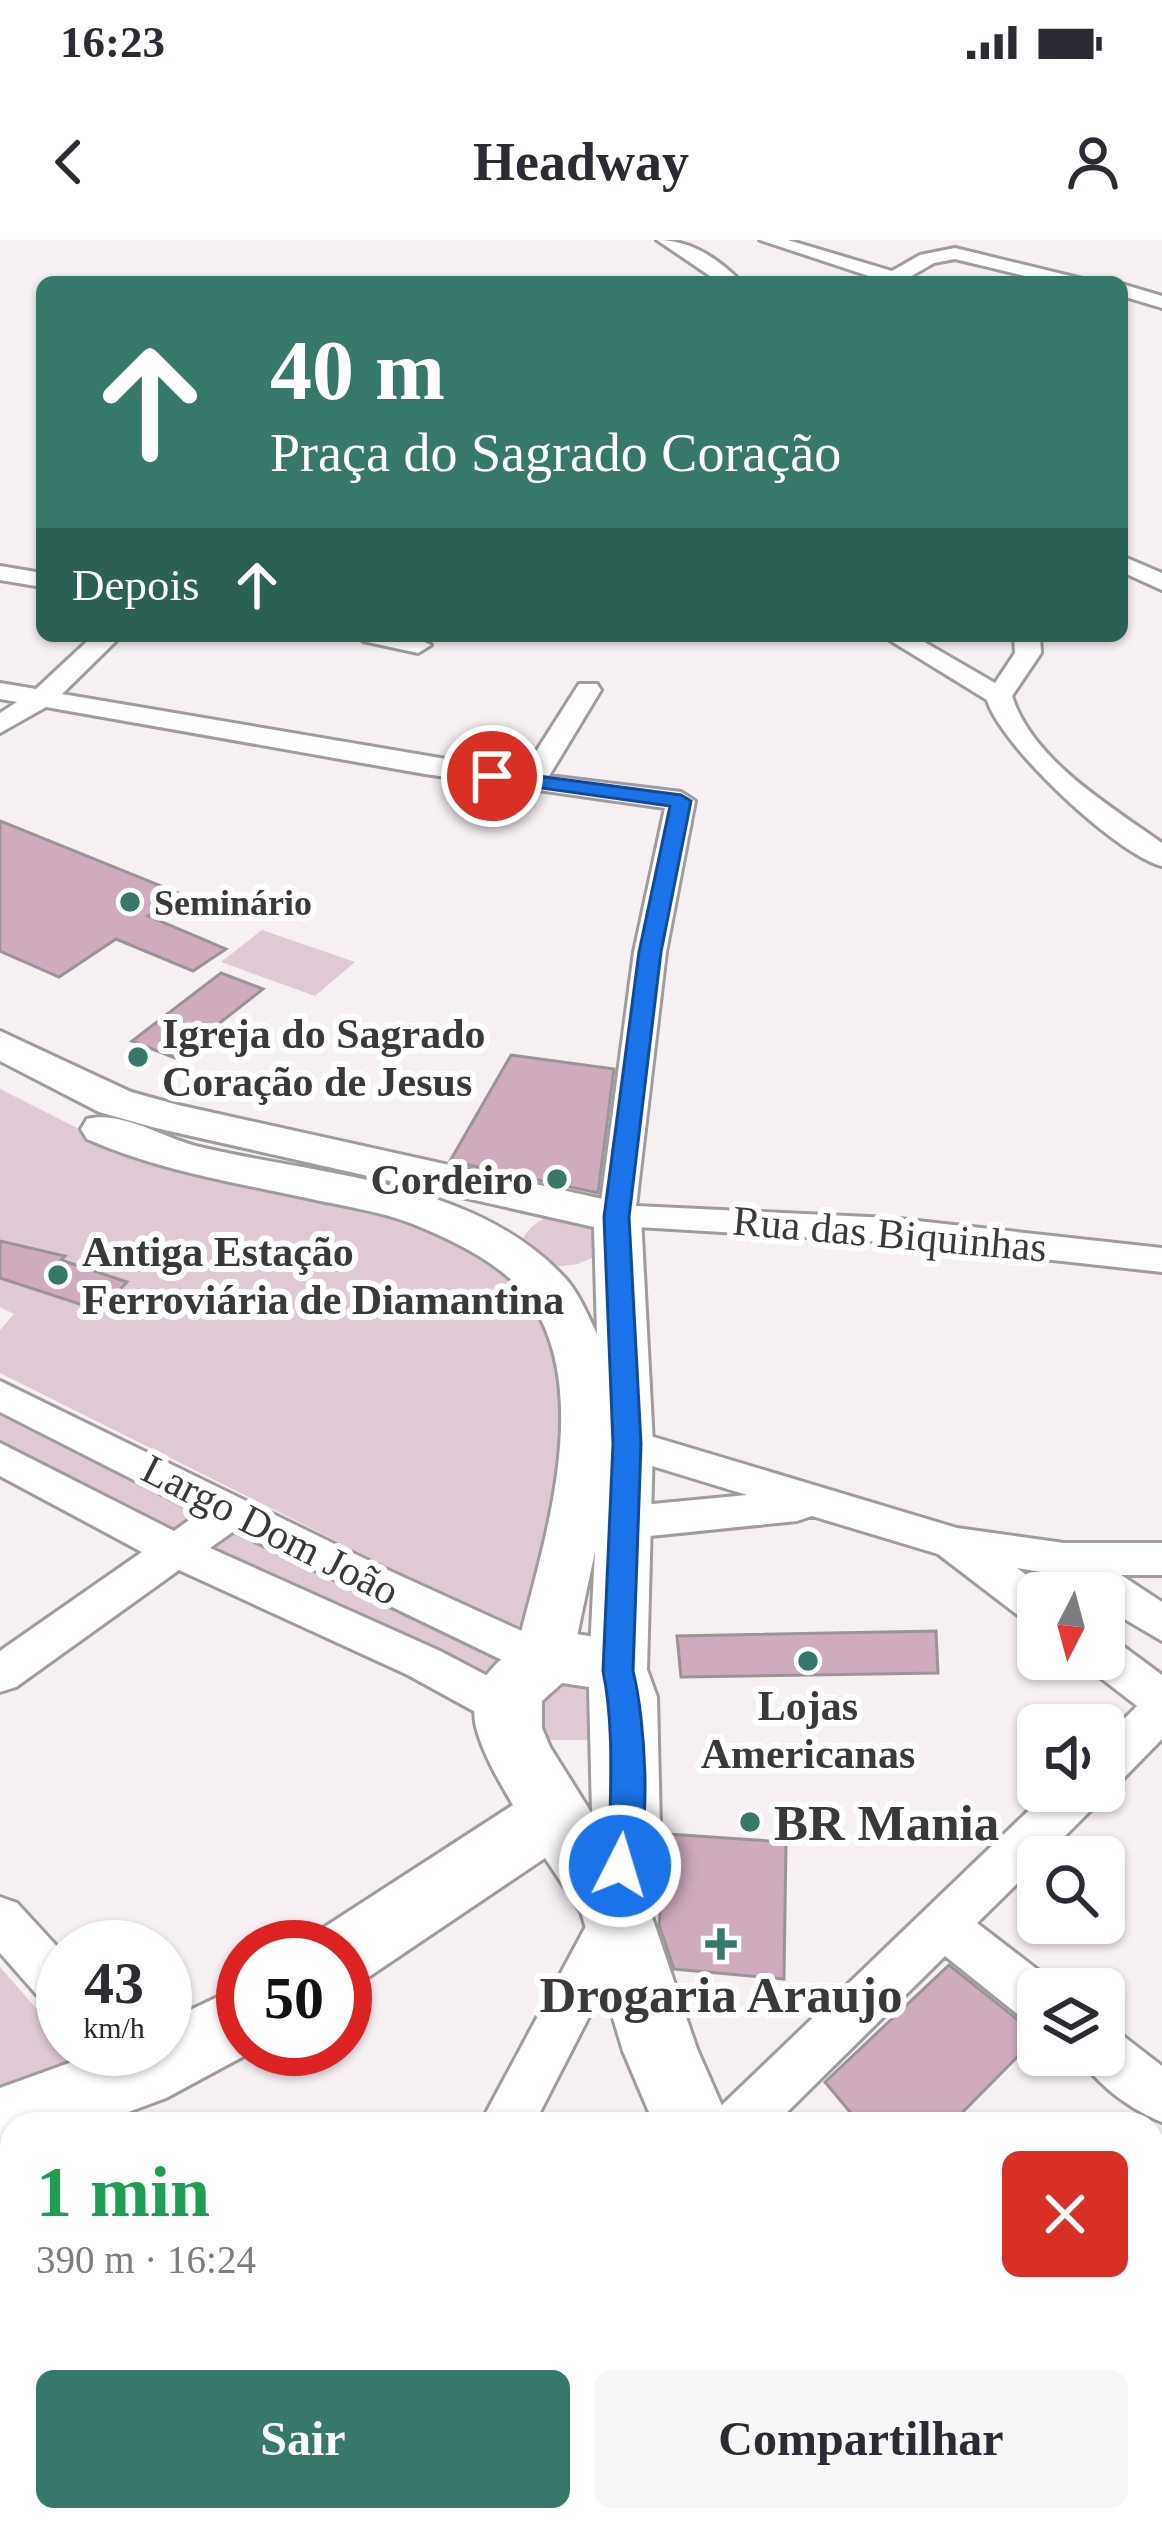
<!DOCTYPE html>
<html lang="pt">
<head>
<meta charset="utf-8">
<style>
  :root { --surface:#fff; --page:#f7f7f7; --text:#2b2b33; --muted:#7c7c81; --accent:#36786a }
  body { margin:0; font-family:Georgia,serif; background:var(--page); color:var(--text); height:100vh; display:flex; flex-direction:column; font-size:45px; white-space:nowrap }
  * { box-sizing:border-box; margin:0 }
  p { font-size:39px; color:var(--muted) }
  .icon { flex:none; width:66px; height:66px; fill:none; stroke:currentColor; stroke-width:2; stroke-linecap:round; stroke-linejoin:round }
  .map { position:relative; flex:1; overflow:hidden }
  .side { position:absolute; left:0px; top:1872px; width:1164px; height:420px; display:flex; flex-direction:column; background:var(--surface); border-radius:36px 36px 0 0; box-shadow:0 3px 9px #0004 }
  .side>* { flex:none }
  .top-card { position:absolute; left:36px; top:36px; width:1092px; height:366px; border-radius:18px; box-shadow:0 3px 9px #0004; background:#36786a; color:#fff; overflow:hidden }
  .needle { width:78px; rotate:186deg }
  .fabs { position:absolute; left:1017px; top:1332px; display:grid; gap:24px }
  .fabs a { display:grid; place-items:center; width:108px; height:108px; border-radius:18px; background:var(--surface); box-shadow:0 3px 9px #0004; font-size:60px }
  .speed { position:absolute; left:36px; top:1680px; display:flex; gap:24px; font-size:60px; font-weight:700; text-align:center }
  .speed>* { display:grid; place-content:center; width:156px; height:156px; border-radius:50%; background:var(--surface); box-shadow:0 3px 9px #0004; line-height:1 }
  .speed small { font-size:30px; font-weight:400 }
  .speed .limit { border:18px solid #d22; background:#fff; color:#111 }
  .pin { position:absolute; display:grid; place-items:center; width:102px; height:102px; color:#fff; margin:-51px; border:6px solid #fff; border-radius:50%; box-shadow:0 3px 12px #0007 }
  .me { position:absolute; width:132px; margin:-66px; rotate:5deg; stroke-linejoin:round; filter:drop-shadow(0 0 9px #0008) }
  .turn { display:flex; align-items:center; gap:42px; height:252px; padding:0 36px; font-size:54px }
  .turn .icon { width:156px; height:156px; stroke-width:2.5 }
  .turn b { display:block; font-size:84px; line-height:102px }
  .then { display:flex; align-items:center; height:114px; padding:0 36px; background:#0003; gap:24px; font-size:45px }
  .round { display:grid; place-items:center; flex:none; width:126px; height:126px; border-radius:18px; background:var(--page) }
  .headline { display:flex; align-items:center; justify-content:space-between; height:204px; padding:0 36px }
  h1 { font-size:72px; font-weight:800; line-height:90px; color:#1e9e55 }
  .primary-button { display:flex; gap:24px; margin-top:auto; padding:24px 36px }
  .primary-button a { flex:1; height:138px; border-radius:18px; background:var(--accent); color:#fff; font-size:48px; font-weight:800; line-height:138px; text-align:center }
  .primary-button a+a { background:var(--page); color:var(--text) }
  .status { display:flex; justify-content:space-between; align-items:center; height:84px; padding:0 60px; background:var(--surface); direction:ltr }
  .status svg { height:33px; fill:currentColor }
  header { display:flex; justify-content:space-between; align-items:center; height:156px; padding:0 36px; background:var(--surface); font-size:54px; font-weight:800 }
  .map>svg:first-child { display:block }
</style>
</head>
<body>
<div class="status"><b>16:23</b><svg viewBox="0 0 49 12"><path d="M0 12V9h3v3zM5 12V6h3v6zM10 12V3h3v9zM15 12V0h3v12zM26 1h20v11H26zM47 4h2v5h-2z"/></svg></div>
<header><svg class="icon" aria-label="back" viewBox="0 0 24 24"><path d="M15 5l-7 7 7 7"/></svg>Headway<svg class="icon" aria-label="person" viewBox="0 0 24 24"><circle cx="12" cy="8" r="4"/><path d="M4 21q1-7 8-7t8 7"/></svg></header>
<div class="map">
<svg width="1162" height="2292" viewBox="0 0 1162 2292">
  <rect width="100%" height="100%" fill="#f6f0f3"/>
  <!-- green -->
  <path fill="#dfc9d4" d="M 262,690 L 355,722 L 315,756 L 221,722 Z
    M 0,849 L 103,901 L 422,979 L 514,1028 L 553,1082 L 573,1199 L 531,1398 L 0,1133 L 0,1090 L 14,1074 L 0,1067 Z
    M 566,970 L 611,980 L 600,1014 L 578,1024 L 539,1029 L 517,1011 C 525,987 542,977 566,970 Z
    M 0,1168 L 517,1422 L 495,1444 L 216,1314 L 0,1206 Z
    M 558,1431 L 589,1442 L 592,1500 L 540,1500 L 541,1450 Z
    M 0,1727 L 63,1799 L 63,1809 L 72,1809 L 93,1832 L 0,1861 Z"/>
  <!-- building -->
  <path fill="#ceabbd" stroke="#9a9497" stroke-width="3" d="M 0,581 L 181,654 L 148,676 L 226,709 L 193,731 L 116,699 L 59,737 L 0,711 Z
    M 221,733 L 263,749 L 175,818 L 132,801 Z
    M 511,815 L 614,829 L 598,953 L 450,921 Z
    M 0,1001 L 65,1016 L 61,1020 L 127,1042 L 101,1071 L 0,1038 Z
    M 936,1391 L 938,1433 L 681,1437 L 677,1396 Z
    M 667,1594 L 786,1602 L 784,1739 L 674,1729 L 659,1685 Z
    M 949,1725 L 1038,1796 L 951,1884 L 860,1884 L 825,1842 Z"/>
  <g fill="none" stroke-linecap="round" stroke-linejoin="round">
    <defs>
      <path id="minor" d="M 657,0 C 690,0 718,18 741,42 L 719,42 Z
        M 760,0 L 788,0 L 892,31 L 920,15 L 955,8 L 1095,42 L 1050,42 L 955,19 L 934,23 L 901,42 L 887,42 Z
        M 1122,44 L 1162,56 L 1162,68 L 1122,56 Z
        M 1122,316 L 1162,333 L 1162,350 L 1122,332 Z
        M 0,326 L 42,333 L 42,347 L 0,340 Z
        M 93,396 L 121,396 L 62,454 L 523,532 L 579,444 L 597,444 L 601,450 L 549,536 L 681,552 L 695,561 L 666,712 L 636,966 L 890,978 L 1162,1008 L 1162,1032 L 890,1002 L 604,985 L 599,977 L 634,712 L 665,568 L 425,534 L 46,467 L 0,493 L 0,473 L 17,462 L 0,459 L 0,443 L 36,449 Z
        M 359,396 L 411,396 L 431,405 L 418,413 L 363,401 Z
        M 883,396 L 914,396 L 995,443 L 1015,413 L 1014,396 L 1040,396 L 1041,413 L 1012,456 C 1032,520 1110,566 1162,603 L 1162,626 C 1117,615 1000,505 987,460 Z
        M 0,1141 L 390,1331 L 559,1408 L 565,1420 L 559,1432 L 543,1438 L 527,1432 L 234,1291 L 210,1308 L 440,1411 L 522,1454 L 528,1467 L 522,1480 L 506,1485 L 490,1480 L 408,1435 L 179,1330 L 16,1447 L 0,1452 L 0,1411 L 142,1312 L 0,1236 L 0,1203 L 174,1291 L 199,1273 L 0,1172 Z
        M 627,1189 L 957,1288 L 1064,1303 L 1162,1303 L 1162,1335 L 1121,1335 L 1162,1362 L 1162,1401 L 1104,1367 L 1104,1353 L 1083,1353 L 1054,1334 L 1017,1328 L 1050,1353 L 1038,1353 L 1038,1384 L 1023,1379 L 938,1314 L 812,1276 L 797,1281 L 621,1299 L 606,1294 L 600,1283 L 606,1272 L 621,1267 L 747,1255 L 613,1214 L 607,1204 L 613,1194 Z
        M 1104,1399 L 1120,1404 L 1162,1435 L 1162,1499 L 1120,1542 L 1104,1547 L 1104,1499 L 1137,1466 L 1088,1428 L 1084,1419 L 1104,1419 Z
        M 1049,1551 L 1103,1551 L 1096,1565 L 1044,1617 L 1038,1617 L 1038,1623 L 977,1683 L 1056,1744 L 1058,1749 L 1038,1749 L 1038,1783 L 1020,1776 L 945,1716 L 775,1884 L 713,1884 L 721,1866 Z
        M 616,1656 L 633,1662 L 640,1677 L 534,1884 L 480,1884 L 599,1662 Z
        M 0,1657 L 17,1663 L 63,1713 L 63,1771 L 45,1764 L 0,1713 Z
        M 1104,1788 L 1122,1795 L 1162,1826 L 1162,1882 C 1133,1871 1093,1843 1080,1815 L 1104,1815 Z
        M 12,1927 L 12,1991 L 0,1996 L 0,1932 Z
        M 1162,1961 L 1162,2018 L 1152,2022 L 1152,1965 Z
        M 297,2280 L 357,2280 L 354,2292 L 294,2292 Z
        M 669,2280 L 729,2280 L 731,2292 L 671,2292 Z
        M 746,2280 L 876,2280 L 871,2292 L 741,2292 Z"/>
      <path id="tertiary" d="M 0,791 L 131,852 L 178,865 L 634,966 L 641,977 L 653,1204 L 647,1431 L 638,1447 L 618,1454 L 598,1447 L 589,1431 L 595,1311 L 572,1420 L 563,1436 L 543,1443 L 523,1436 L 514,1420 C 539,1316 595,1163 533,1065 C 508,1026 455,1001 413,984 C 380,971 342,966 307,958 C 232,942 157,930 87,899 L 81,889 L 87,879 C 122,870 165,899 200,907 C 322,936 475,940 565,1038 C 579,1053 588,1076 597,1094 L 594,987 L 156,888 L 99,872 L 0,821 Z"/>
      <path id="secondary" d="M 562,1392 L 596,1397 L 641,1413 L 657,1457 L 660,1587 L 652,1677 L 697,1809 L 730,1884 L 654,1884 L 623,1811 L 581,1672 L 545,1618 L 370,1736 L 345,1745 L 345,1707 L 312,1707 L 320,1690 L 513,1565 C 499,1541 483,1514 476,1487 C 464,1435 517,1399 562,1392 ZM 562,1443 L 589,1447 L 592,1574 L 550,1507 L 542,1488 L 542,1461 Z
        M 243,1745 L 243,1809 L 257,1809 L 166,1858 L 96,1884 L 12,1884 L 12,1916 L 0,1920 L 0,1848 L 108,1809 L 165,1809 L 165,1782 Z
        M 865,2280 L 956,2280 L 961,2292 L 870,2292 Z"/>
    </defs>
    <!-- minor casing -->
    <use href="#minor" stroke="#a09b9d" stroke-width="6"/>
    <!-- tertiary casing -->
    <use href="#tertiary" stroke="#a09b9d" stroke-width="6"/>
    <!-- secondary casing -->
    <use href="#secondary" stroke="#a09b9d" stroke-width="6"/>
    <!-- minor -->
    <use href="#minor" fill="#fff" fill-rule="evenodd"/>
    <!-- tertiary -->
    <use href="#tertiary" fill="#fff" fill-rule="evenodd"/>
    <!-- secondary -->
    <use href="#secondary" fill="#fff" fill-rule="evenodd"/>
  </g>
  <!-- route -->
  <path fill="#1a73e8" stroke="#114b97" stroke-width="3" d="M 492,530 L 681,555 L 691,561 L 661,712 L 629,977 L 641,1204 L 633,1431 C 645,1478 653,1592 632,1636 L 620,1640 L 609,1636 C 600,1619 609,1600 610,1581 C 611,1532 613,1479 603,1431 L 613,1204 L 604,977 L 639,712 L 670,566 L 485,540 L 485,531 Z"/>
  <!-- markers -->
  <g fill="#36786a" stroke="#fff" stroke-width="4.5">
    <circle cx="130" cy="662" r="12"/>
    <circle cx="138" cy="817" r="12"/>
    <circle cx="557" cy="939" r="12"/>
    <circle cx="58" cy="1035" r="12"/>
    <circle cx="808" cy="1421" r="12"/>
    <circle cx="750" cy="1582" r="12"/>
    <path d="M715 1686h12v12h12v12h-12v12h-12v-12h-12v-12h12z"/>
  </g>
  <g text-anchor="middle" stroke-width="12" stroke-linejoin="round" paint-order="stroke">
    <!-- far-poi labels -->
    <g font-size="36" font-weight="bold" fill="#3a3839" stroke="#fff" text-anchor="start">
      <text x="154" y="675">Seminário</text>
    </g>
    <!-- poi labels -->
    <g font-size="42" font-weight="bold" fill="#3a3839" stroke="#fff" text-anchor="start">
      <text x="162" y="808">Igreja do Sagrado<tspan x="162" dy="48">Coração de Jesus</tspan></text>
      <text x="533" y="954" text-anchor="end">Cordeiro</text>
      <text x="82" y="1026">Antiga Estação<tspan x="82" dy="48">Ferroviária de Diamantina</tspan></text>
      <text x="808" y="1480" text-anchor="middle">Lojas<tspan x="808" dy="48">Americanas</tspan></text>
    </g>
    <!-- street labels -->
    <g font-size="42" fill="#3a3839" stroke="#fff">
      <text transform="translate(890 993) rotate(5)" y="15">Rua das Biquinhas</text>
      <text transform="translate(271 1289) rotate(27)" y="15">Largo Dom João</text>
    </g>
    <!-- near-poi labels -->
    <g font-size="51" font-weight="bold" fill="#3a3839" stroke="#fff" text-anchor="start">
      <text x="774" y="1600">BR Mania</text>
      <text x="721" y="1772" text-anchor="middle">Drogaria Araujo</text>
    </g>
  </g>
</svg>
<div class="fabs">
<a><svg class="needle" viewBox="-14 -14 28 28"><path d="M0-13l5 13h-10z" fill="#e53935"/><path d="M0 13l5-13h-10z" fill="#7c7c81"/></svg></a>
<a><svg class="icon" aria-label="sound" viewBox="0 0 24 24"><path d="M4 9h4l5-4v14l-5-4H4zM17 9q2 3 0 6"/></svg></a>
<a><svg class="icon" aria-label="search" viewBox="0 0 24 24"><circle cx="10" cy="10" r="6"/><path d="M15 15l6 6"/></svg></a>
<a><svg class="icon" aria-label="layers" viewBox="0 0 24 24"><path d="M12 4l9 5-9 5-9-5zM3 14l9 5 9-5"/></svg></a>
</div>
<div class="speed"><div>43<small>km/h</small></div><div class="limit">50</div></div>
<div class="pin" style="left:492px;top:536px;background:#d93025"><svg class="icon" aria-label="arrive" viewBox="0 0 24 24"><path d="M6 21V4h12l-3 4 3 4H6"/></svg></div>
<svg class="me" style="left:620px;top:1626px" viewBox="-20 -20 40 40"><circle r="17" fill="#1a73e8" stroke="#fff" stroke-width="3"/><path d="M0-11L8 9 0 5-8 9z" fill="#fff"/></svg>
<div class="top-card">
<div class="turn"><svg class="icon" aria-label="ahead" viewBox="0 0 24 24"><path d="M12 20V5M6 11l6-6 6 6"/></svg><div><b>40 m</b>Praça do Sagrado Coração</div></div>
<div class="then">Depois<svg class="icon" aria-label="ahead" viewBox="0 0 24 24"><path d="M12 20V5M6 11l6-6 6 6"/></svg></div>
</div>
<section class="side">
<div class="headline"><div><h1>1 min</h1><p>390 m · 16:24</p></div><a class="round" style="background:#d93025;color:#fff"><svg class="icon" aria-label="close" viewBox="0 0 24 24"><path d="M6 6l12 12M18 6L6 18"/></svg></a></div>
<div class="primary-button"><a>Sair</a><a>Compartilhar</a></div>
</section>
</div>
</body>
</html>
